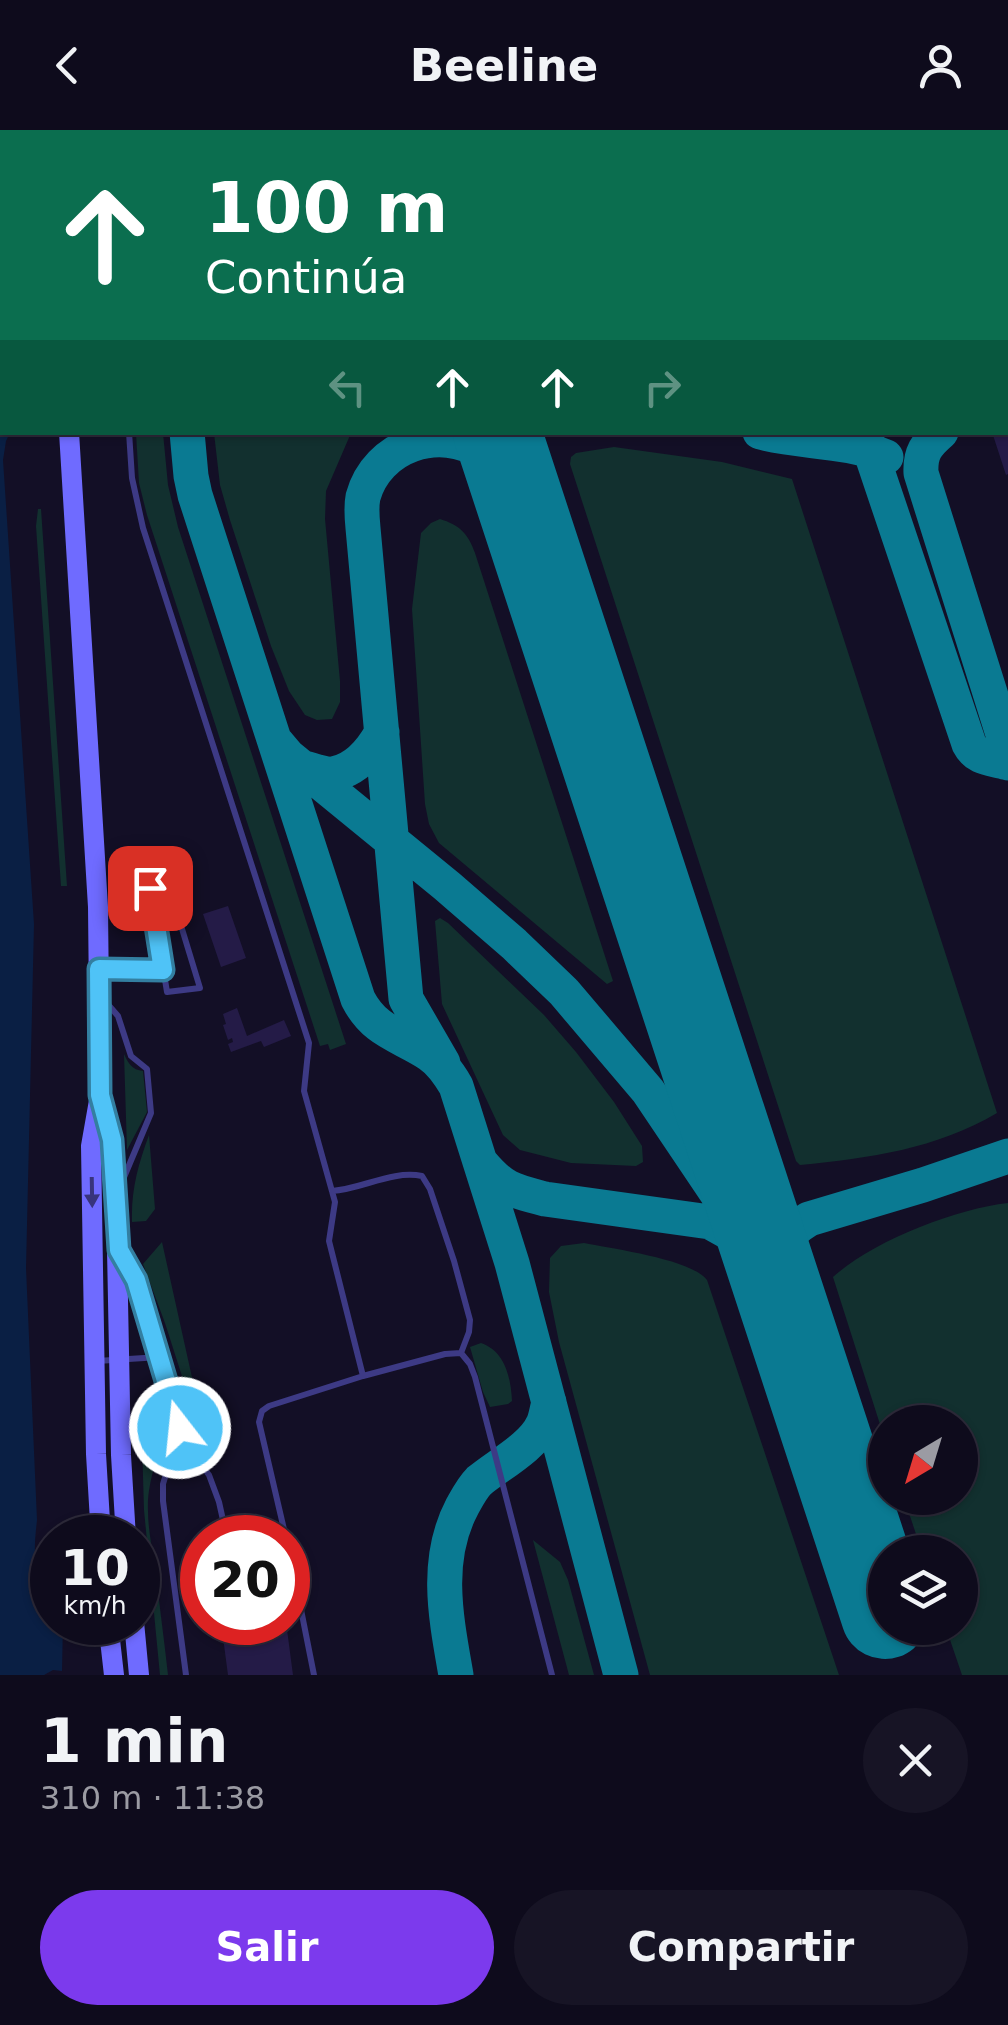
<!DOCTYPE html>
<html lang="es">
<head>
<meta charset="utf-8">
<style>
  :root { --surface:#0e0b1c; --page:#171425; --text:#f1f3f6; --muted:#9b9ba3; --line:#2e2b3b; --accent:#7c3aed }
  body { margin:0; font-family:"DejaVu Sans",sans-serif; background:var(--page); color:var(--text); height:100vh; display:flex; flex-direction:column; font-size:38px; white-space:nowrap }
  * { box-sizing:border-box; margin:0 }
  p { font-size:32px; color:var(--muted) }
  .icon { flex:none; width:55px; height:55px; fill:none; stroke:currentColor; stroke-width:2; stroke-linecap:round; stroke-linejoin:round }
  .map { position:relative; height:1545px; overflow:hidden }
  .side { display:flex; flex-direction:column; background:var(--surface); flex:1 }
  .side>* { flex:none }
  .top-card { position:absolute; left:0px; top:0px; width:1010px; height:305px; box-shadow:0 2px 8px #0004,0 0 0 2px var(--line); background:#0b6e4f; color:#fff; overflow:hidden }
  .needle { width:65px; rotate:218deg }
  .controls { position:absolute; left:868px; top:1275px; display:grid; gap:20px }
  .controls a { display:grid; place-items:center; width:110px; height:110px; border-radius:50%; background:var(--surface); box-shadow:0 2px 8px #0004,0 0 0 2px var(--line); font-size:50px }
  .speed { position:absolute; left:30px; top:1385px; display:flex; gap:20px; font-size:50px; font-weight:700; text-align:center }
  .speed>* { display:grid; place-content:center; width:130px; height:130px; border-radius:50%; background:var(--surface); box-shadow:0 2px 8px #0004,0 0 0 2px var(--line); line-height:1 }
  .speed small { font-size:25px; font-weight:400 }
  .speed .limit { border:15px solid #d22; background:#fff; color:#111 }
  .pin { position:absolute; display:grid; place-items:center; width:85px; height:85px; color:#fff; margin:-42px; border-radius:20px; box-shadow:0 5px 15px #0006 }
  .me { position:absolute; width:110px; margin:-55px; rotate:344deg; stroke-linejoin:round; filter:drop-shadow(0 0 8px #0008) }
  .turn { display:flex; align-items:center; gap:35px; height:210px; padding:0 40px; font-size:45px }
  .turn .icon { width:130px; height:130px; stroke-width:2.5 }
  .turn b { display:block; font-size:70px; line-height:85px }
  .lanes { display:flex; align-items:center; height:95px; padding:0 40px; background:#0003; justify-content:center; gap:50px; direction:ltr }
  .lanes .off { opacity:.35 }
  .round { display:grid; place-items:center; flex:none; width:105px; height:105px; border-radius:52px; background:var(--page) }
  .head { display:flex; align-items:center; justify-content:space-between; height:170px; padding:0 40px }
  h1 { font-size:60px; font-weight:700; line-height:75px }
  .button { display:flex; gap:20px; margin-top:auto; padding:20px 40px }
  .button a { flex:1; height:115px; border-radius:60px; background:var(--accent); color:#fff; font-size:40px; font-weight:700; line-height:115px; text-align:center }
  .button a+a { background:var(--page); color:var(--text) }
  header { display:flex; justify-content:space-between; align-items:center; height:130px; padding:0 40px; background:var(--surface); font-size:45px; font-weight:700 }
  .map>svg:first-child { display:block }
</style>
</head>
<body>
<header><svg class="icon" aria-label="back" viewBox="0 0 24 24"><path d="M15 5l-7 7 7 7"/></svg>Beeline<svg class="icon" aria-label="person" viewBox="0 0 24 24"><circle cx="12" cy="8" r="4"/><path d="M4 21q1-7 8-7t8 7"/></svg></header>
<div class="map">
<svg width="1008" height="1545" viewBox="0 0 1008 1545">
  <rect width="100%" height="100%" fill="#130f26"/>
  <!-- green -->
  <path fill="#12302f" d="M 461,0 L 672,0 L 673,2 L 462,2 Z
    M 136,303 L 163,303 L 168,355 L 178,397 L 346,914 L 330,920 L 328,914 L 320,916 L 147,385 L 139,353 Z
    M 214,303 L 351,303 L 326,361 L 325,389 L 340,551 L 340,572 L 332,589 L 317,590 L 305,585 L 289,561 L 271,516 L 230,390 L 220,355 Z
    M 614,317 L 722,332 L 792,349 L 997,983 C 936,1019 870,1028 800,1035 L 796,1031 L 570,334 L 571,327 L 576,323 Z
    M 38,379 L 41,379 L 67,756 L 61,756 L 36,396 Z
    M 440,389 C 459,395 468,403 475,423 L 613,851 L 607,854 L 439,713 L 429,694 L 425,674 L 412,479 L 421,403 L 431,393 Z
    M 440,788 L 448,793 L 544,885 L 576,922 L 614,972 L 642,1016 L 643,1032 L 636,1036 L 571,1033 L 520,1020 L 503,1005 L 442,874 L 435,791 Z
    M 124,924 C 128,933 132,940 143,941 L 147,982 L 127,1020 Z
    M 149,1005 L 155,1079 L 146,1091 L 132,1092 C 131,1060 138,1035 149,1005 Z
    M 1008,1073 L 1008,1545 L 962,1545 L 946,1498 L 960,1498 L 960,1422 L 922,1422 L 904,1368 L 960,1368 L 960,1292 L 885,1292 L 885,1310 L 833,1147 C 873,1111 955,1079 1008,1073 Z
    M 162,1112 L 197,1270 L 203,1312 L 165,1193 L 143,1134 Z
    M 584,1113 C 613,1119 691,1129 707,1150 L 839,1545 L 650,1545 L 559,1212 L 549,1162 L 550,1128 L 561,1116 Z
    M 481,1213 C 505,1221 511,1248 512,1271 L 508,1274 L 490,1277 L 483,1262 L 470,1217 Z
    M 151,1274 L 154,1274 C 170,1316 146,1341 148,1381 C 148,1399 152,1418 155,1436 C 159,1472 164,1509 168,1545 L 160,1545 L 144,1380 L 141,1279 L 150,1278 Z
    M 533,1410 L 560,1432 L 568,1450 L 594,1545 L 569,1545 Z"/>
  <!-- water -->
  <path fill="#0a1f44" d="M 0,264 L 2,264 L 2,302 L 10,303 L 6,311 L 3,330 L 34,794 L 26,1138 L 37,1390 C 34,1418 31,1443 52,1464 L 52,1492 L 63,1493 L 62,1541 L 53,1540 L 44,1545 L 0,1545 Z"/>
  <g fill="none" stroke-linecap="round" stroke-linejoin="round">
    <!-- taxiway -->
    <path stroke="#0a7a92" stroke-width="35" d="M 167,0 L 167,2
      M 842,0 L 858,2
      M 769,2 L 770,0
      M 187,302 L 191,346 L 195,365 L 358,869 C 375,902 400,905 429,924 C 441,932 449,944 456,956 L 512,1133 L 621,1545
      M 760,302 C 800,313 847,309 886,327
      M 864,302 L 969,614 C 977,630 993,628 1008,633
      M 941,302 C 926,315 920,323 921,343 L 1008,620
      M 507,330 L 510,302
      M 277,613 L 288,626 L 447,756 L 514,814 L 564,862 L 648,961 L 757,1123
      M 301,637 C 310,639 325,645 333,644 C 356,640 372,620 382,602
      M 443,933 L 406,869 L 363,398 C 362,388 361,377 363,367 C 377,315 440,294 483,323 C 501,336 510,353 520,372
      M 482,1034 C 504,1060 514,1061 545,1069 L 710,1092 L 746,1112
      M 778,1156 C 776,1120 778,1108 809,1089 L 923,1055 L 1008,1026
      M 456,1545 C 446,1488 434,1430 462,1377 C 467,1368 472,1358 479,1351 C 498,1335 533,1317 543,1294 C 546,1288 547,1279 549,1272"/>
    <!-- runway -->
    <path stroke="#0a7a92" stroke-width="88" d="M 399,0 L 400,2
      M 497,302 L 885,1485"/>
  </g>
  <!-- building -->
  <path fill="#241b47" d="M 992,302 L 1008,302 L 1008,344 L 1006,345 Z
    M 228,776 L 246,828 L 221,837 L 203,784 Z
    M 237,878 L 247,906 L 284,890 L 291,906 L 264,917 L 261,911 L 231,922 L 228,914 L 233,912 L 232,908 L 228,910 L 223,895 L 226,894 L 223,884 Z
    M 268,1389 L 271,1408 L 240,1408 L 238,1394 Z
    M 221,1492 L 286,1492 L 293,1545 L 228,1545 Z"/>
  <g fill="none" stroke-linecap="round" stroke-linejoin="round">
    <!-- service -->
    <path stroke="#3d3a85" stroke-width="6" d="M 102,0 L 103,2
      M 950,0 L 953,2
      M 1008,132 L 1008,133
      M 0,187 L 2,188
      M 129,302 L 132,348 L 143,398 L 309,913 L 304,961 L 335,1072 L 329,1111 L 363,1246
      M 150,758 L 167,862 L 200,858 L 165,743
      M 105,839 L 163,840
      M 105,871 L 118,886 L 131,926 L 147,939 L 151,983 L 122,1052
      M 332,1061 C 362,1059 392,1040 422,1046 L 430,1059 L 454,1131 L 470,1190 L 469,1202 L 461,1223
      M 124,1130 L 136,1150 L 180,1298 L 163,1354 L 163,1371 L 186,1545
      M 97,1231 L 160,1227
      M 180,1298 L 197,1329 L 209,1345 L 219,1372 L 227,1408
      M 286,1408 L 259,1292 L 262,1281 L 269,1276 L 363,1246 L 445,1224 L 461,1223 L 470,1234 L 475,1247 L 552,1545
      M 288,1414 L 314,1545"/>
    <!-- secondary -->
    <path stroke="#6f6bff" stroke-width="20" d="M 32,0 L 32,2
      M 69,302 L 98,777 L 100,965 L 91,1016 L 96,1324 L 101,1408
      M 101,972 L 112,1010 L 116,1068 L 121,1325 L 126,1408
      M 108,1492 L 114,1545
      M 134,1492 L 139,1545"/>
  </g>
  <!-- one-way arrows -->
  <defs><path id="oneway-solid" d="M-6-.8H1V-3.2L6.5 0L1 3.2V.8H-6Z" transform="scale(2.5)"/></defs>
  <use fill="#38347d" href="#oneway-solid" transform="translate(92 1062) rotate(89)"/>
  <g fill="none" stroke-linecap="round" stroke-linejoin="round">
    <defs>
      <path id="route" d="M 150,758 L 163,840 L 99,839 L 100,965 L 112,1010 L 119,1120 L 136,1150 L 180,1298"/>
    </defs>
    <!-- route casing -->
    <use href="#route" stroke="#337fa1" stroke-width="25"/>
    <!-- route -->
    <use href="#route" stroke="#4fc3f7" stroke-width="18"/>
  </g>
</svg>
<div class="controls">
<a><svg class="needle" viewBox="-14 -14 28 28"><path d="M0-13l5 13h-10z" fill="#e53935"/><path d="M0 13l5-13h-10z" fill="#9b9ba3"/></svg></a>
<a><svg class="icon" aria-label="layers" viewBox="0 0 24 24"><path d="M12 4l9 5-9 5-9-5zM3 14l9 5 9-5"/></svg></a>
</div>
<div class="speed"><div>10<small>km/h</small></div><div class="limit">20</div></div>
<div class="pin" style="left:150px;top:758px;background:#d93025"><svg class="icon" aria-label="arrive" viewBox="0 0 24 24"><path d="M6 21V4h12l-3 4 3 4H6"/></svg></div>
<svg class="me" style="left:180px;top:1298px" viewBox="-20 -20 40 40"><circle r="17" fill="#4fc3f7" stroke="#fff" stroke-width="3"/><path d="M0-11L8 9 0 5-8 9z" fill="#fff"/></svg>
<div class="top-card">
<div class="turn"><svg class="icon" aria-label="ahead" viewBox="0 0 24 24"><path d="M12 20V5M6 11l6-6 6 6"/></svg><div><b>100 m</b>Continúa</div></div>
<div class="lanes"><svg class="icon off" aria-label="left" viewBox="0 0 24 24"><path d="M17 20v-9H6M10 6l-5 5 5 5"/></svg><svg class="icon" aria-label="ahead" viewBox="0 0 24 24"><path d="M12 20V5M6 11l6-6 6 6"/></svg><svg class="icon" aria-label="ahead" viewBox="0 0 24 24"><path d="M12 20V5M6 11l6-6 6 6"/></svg><svg class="icon off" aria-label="right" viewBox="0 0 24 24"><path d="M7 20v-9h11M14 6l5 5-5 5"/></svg></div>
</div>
</div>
<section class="side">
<div class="head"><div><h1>1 min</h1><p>310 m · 11:38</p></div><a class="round"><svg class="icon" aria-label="close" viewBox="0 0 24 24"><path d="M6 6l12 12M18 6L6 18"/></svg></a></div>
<div class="button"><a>Salir</a><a>Compartir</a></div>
</section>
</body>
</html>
